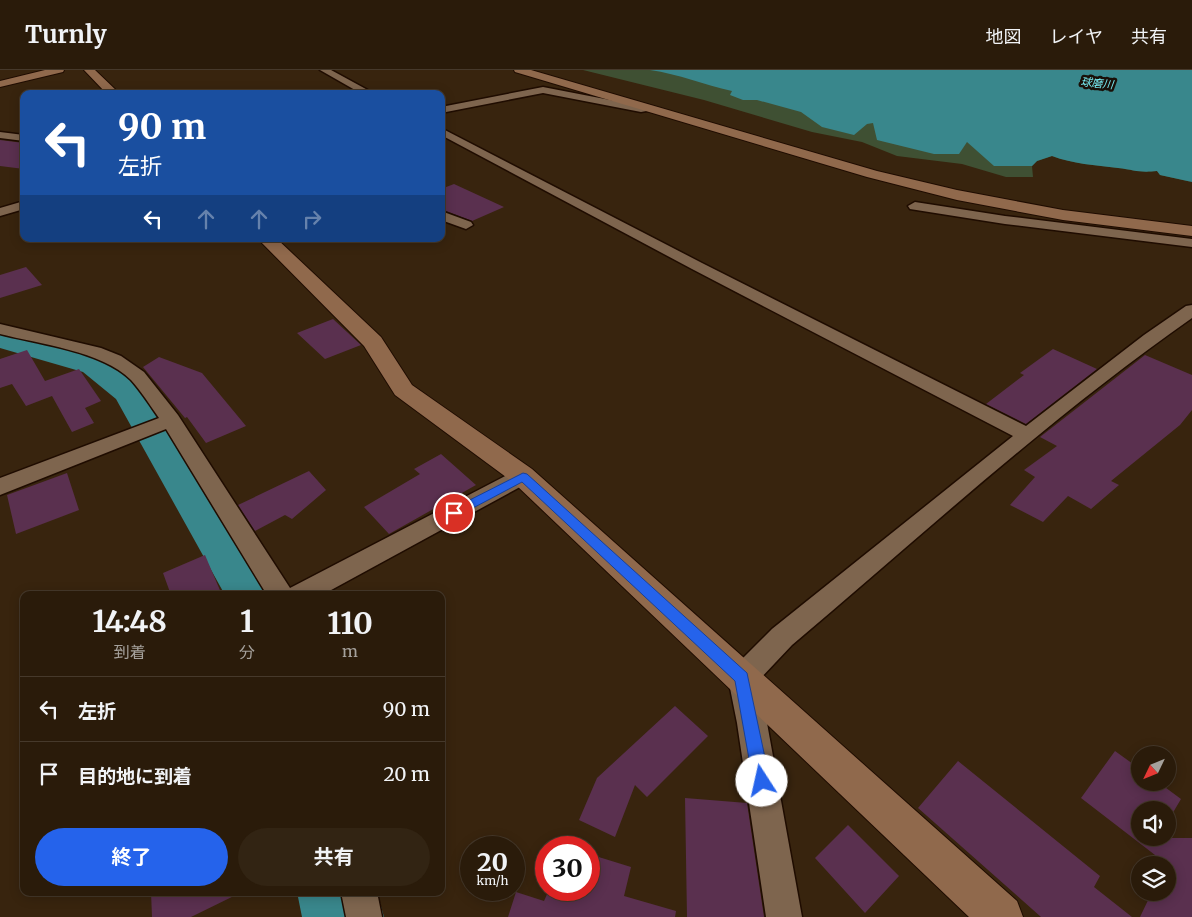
<!DOCTYPE html>
<html lang="ja">
<head>
<meta charset="utf-8">
<style>
  :root { --surface:#2a1b0a; --page:#322413; --text:#f1f3f6; --muted:#a5a19c; --line:#46392b; --accent:#2563eb }
  body { margin:0; font-family:Merriweather,"Noto Sans JP",serif; background:var(--page); color:var(--text); height:100vh; display:flex; flex-direction:column; font-size:19px; white-space:nowrap }
  * { box-sizing:border-box; margin:0 }
  p { font-size:16px; color:var(--muted) }
  .icon { flex:none; width:28px; height:28px; fill:none; stroke:currentColor; stroke-width:2; stroke-linecap:round; stroke-linejoin:round }
  .map { position:relative; flex:1; overflow:hidden }
  .side { position:absolute; left:20px; top:521px; width:425px; height:305px; display:flex; flex-direction:column; background:var(--surface); border-radius:10px; box-shadow:0 2px 12px #0003,0 0 0 1px var(--line) }
  .side>* { flex:none }
  .guide { position:absolute; left:20px; top:20px; width:425px; height:152px; border-radius:10px; box-shadow:0 2px 12px #0003,0 0 0 1px var(--line); background:#1a4fa0; color:#fff; overflow:hidden }
  .needle { width:32px; rotate:227deg }
  .fabs { position:absolute; left:1131px; top:676px; display:grid; gap:10px }
  .fabs a { display:grid; place-items:center; width:45px; height:45px; border-radius:50%; background:var(--surface); box-shadow:0 2px 12px #0003,0 0 0 1px var(--line); font-size:25px }
  .speed { position:absolute; left:460px; top:766px; display:flex; gap:10px; font-size:25px; font-weight:700; text-align:center }
  .speed>* { display:grid; place-content:center; width:65px; height:65px; border-radius:50%; background:var(--surface); box-shadow:0 2px 12px #0003,0 0 0 1px var(--line); line-height:1 }
  .speed small { font-size:12px; font-weight:400 }
  .speed .limit { border:8px solid #d22; background:#fff; color:#111 }
  .pin { position:absolute; display:grid; place-items:center; width:42px; height:42px; color:#fff; margin:-21px; border:2px solid #fff; border-radius:50%; box-shadow:0 1px 5px #0007 }
  .me { position:absolute; width:55px; margin:-28px; rotate:350deg; stroke-linejoin:round; filter:drop-shadow(0 0 4px #0008) }
  .turn { display:flex; align-items:center; gap:18px; height:105px; padding:0 15px; font-size:22px }
  .turn .icon { width:65px; height:65px; stroke-width:2.5 }
  .turn b { display:block; font-size:35px; line-height:42px }
  .lanes { display:flex; align-items:center; height:48px; padding:0 15px; background:#0003; justify-content:center; gap:25px; direction:ltr }
  .lanes .off { opacity:.35 }
  .eta { display:flex; justify-content:space-evenly; align-items:center; height:85px; text-align:center }
  .eta b { font-size:30px; font-weight:700; line-height:35px }
  .button { display:flex; gap:10px; margin-top:auto; padding:10px 15px }
  .button a { flex:1; height:58px; border-radius:30px; background:var(--accent); color:#fff; font-size:20px; font-weight:700; line-height:58px; text-align:center }
  .button a+a { background:var(--page); color:var(--text) }
  ul { padding:0; list-style:none }
  li { display:flex; align-items:center; gap:15px; height:65px; padding:0 15px; border-top:1px solid var(--line) }
  li div { flex:1 }
  li b { display:block; font-size:19px }
  li em { font-style:normal }
  header { display:flex; align-items:center; gap:30px; box-sizing:border-box; height:70px; padding:0 25px; background:var(--surface); border-bottom:1px solid var(--line) }
  header strong { font-size:24px }
  nav { display:flex; gap:28px; margin-inline-start:auto; font-size:18px }
  .map>svg:first-child { display:block }
</style>
</head>
<body>
<header>
<strong>Turnly</strong>
<nav><a>地図</a><a>レイヤ</a><a>共有</a></nav>
</header>
<div class="map">
<svg width="1192" height="847" viewBox="0 0 1192 847">
  <rect width="100%" height="100%" fill="#38240e"/>
  <!-- green -->
  <path fill="#3f5033" d="M 583,0 L 798,0 L 926,20 L 1192,112 L 1160,105 L 1157,101 C 1140,103 1134,100 1118,98 C 1095,95 1073,94 1052,86 L 1037,91 L 1032,96 L 1033,107 L 1006,107 L 962,94 L 897,86 L 862,72 L 812,62 L 704,30 Z"/>
  <!-- water -->
  <path fill="#39878c" d="M 650,0 L 1192,0 L 1192,112 L 1160,105 L 1157,101 C 1139,103 1135,100 1118,98 C 1095,95 1073,94 1052,86 L 1037,91 L 1032,96 L 994,96 L 967,72 L 959,84 L 934,84 L 877,70 L 873,53 L 867,54 L 854,65 L 822,57 L 801,42 L 757,30 L 743,30 L 730,25 L 732,21 C 704,15 679,4 650,0 Z"/>
  <g fill="none" stroke-linecap="round" stroke-linejoin="round">
    <!-- river -->
    <path fill="#39878c" fill-rule="evenodd" d="M 0,254 L 113,284 L 149,313 L 276,508 L 284,525 L 225,525 L 116,329 L 83,302 L 0,278 Z
      M 297,822 L 377,822 L 384,847 L 302,847 Z"/>
  </g>
  <!-- building -->
  <path fill="#5a304f" d="M 0,70 L 24,73 L 24,99 L 0,96 Z
    M 454,114 L 504,137 L 472,151 L 441,139 L 441,119 Z
    M 26,197 L 42,215 L 0,228 L 0,205 Z
    M 333,249 L 361,275 L 325,289 L 297,263 Z
    M 1053,279 L 1097,299 L 1026,354 L 986,334 L 1024,305 L 1020,303 Z
    M 27,280 L 45,311 L 79,299 L 101,331 L 85,338 L 94,353 L 72,362 L 52,326 L 26,336 L 12,314 L 0,318 L 0,289 Z
    M 1145,285 L 1192,305 L 1192,340 L 1180,355 L 1111,411 L 1119,415 L 1091,439 L 1068,426 L 1043,452 L 1010,435 L 1035,407 L 1024,400 L 1057,376 L 1040,367 Z
    M 159,287 L 202,303 L 246,356 L 206,373 L 187,347 L 185,348 L 143,297 Z
    M 441,384 L 476,415 L 389,464 L 364,437 L 420,404 L 414,399 Z
    M 309,401 L 326,420 L 292,449 L 285,445 L 255,461 L 238,435 Z
    M 67,403 L 79,440 L 16,464 L 7,425 Z
    M 205,485 L 222,525 L 171,525 L 163,503 Z
    M 675,636 L 708,666 L 647,727 L 635,715 L 615,767 L 579,750 L 597,708 Z
    M 1115,681 L 1140,699 L 1140,712 L 1158,712 L 1181,729 L 1168,751 L 1168,740 L 1140,740 L 1140,768 L 1192,768 L 1192,847 L 1140,847 L 1152,822 L 1168,822 L 1168,795 L 1163,795 L 1153,788 L 1155,785 L 1081,728 Z
    M 958,691 L 1100,806 L 1094,817 L 1132,847 L 1041,847 L 918,738 Z
    M 685,728 L 747,733 L 764,847 L 687,847 Z
    M 848,755 L 899,806 L 865,843 L 815,788 Z
    M 589,784 L 631,797 L 624,826 L 676,841 L 675,847 L 508,847 L 516,822 L 544,831 L 549,820 L 589,820 Z
    M 151,822 L 242,822 L 191,847 L 152,847 Z"/>
  <g fill="none" stroke-linecap="round" stroke-linejoin="round">
    <defs>
      <path id="street" d="M 320,0 L 331,0 L 375,24 L 362,24 Z
        M 543,17 L 641,36 L 648,35 L 653,38 L 652,40 L 641,42 L 543,23 L 441,43 L 441,37 Z
        M 441,58 L 702,193 L 1026,356 L 1144,265 L 1186,236 L 1192,235 L 1192,248 C 1053,345 922,465 792,575 L 757,612 L 767,653 L 802,847 L 766,847 L 737,653 L 728,608 L 732,599 L 772,559 L 1013,366 L 692,199 L 441,65 Z
        M 0,62 L 24,65 L 24,71 L 0,68 Z
        M 24,131 L 24,139 L 0,146 L 0,138 Z
        M 915,132 L 1005,146 L 1192,169 L 1192,177 L 1005,154 L 910,139 L 908,136 Z
        M 441,141 L 471,152 L 473,155 L 466,159 L 441,150 Z
        M 0,254 L 101,278 L 121,286 L 144,302 L 178,345 L 290,518 L 515,401 L 523,398 L 531,401 L 534,406 L 531,411 L 322,525 L 267,525 L 166,359 L 0,425 L 0,408 L 159,348 C 150,335 141,321 131,310 C 102,281 39,274 0,264 Z
        M 341,822 L 377,822 L 382,847 L 346,847 Z"/>
      <path id="secondary" d="M 45,0 L 64,0 L 63,2 L 0,17 L 0,11 Z
        M 84,0 L 95,0 L 120,24 L 107,24 Z
        M 514,0 L 531,0 L 877,101 L 957,120 L 1063,140 L 1192,156 L 1192,166 L 1063,150 L 957,130 L 867,107 L 515,2 Z
        M 258,169 L 277,169 L 381,267 L 412,315 L 532,399 L 1017,831 L 1023,847 L 969,847 L 514,413 L 395,325 L 364,276 Z"/>
    </defs>
    <!-- street casing -->
    <use href="#street" stroke="#1f0c00" stroke-width="3"/>
    <!-- secondary casing -->
    <use href="#secondary" stroke="#1f0c00" stroke-width="2"/>
    <!-- street -->
    <use href="#street" fill="#7e654e" fill-rule="evenodd"/>
    <!-- secondary -->
    <use href="#secondary" fill="#90694c" fill-rule="evenodd"/>
  </g>
  <!-- route -->
  <path fill="#2563eb" stroke="#184099" d="M 523,403 L 527,404 L 747,603 L 770,711 L 767,717 L 762,719 L 756,717 L 753,711 L 735,611 L 522,412 L 458,446 L 454,447 L 448,443 L 450,440 Z"/>
  <g text-anchor="middle" stroke-width="5" stroke-linejoin="round" paint-order="stroke">
    <!-- far-water labels -->
    <g font-size="11" font-style="italic" fill="#78edf4" stroke="#190f07">
      <text transform="translate(1097 13) rotate(6)" y="4">球磨川</text>
    </g>
  </g>
</svg>
<div class="fabs">
<a><svg class="needle" viewBox="-14 -14 28 28"><path d="M0-13l5 13h-10z" fill="#e53935"/><path d="M0 13l5-13h-10z" fill="#a5a19c"/></svg></a>
<a><svg class="icon" aria-label="sound" viewBox="0 0 24 24"><path d="M4 9h4l5-4v14l-5-4H4zM17 9q2 3 0 6"/></svg></a>
<a><svg class="icon" aria-label="layers" viewBox="0 0 24 24"><path d="M12 4l9 5-9 5-9-5zM3 14l9 5 9-5"/></svg></a>
</div>
<div class="speed"><div>20<small>km/h</small></div><div class="limit">30</div></div>
<div class="pin" style="left:454px;top:443px;background:#d93025"><svg class="icon" aria-label="arrive" viewBox="0 0 24 24"><path d="M6 21V4h12l-3 4 3 4H6"/></svg></div>
<svg class="me" style="left:762px;top:711px" viewBox="-20 -20 40 40"><circle r="19" fill="#fff"/><path d="M0-13L10 11 0 6-10 11z" fill="#2563eb"/></svg>
<div class="guide">
<div class="turn"><svg class="icon" aria-label="left" viewBox="0 0 24 24"><path d="M17 20v-9H6M10 6l-5 5 5 5"/></svg><div><b>90 m</b>左折</div></div>
<div class="lanes"><svg class="icon" aria-label="left" viewBox="0 0 24 24"><path d="M17 20v-9H6M10 6l-5 5 5 5"/></svg><svg class="icon off" aria-label="ahead" viewBox="0 0 24 24"><path d="M12 20V5M6 11l6-6 6 6"/></svg><svg class="icon off" aria-label="ahead" viewBox="0 0 24 24"><path d="M12 20V5M6 11l6-6 6 6"/></svg><svg class="icon off" aria-label="right" viewBox="0 0 24 24"><path d="M7 20v-9h11M14 6l5 5-5 5"/></svg></div>
</div>
<section class="side">
<div class="eta">
<div><b>14:48</b><p>到着</p></div>
<div><b>1</b><p>分</p></div>
<div><b>110</b><p>m</p></div>
</div>
<ul>
<li><svg class="icon" aria-label="left" viewBox="0 0 24 24"><path d="M17 20v-9H6M10 6l-5 5 5 5"/></svg><div><b>左折</b></div><em>90 m</em></li>
<li><svg class="icon" aria-label="arrive" viewBox="0 0 24 24"><path d="M6 21V4h12l-3 4 3 4H6"/></svg><div><b>目的地に到着</b></div><em>20 m</em></li>
</ul>
<div class="button"><a>終了</a><a>共有</a></div>
</section>
</div>
</body>
</html>
